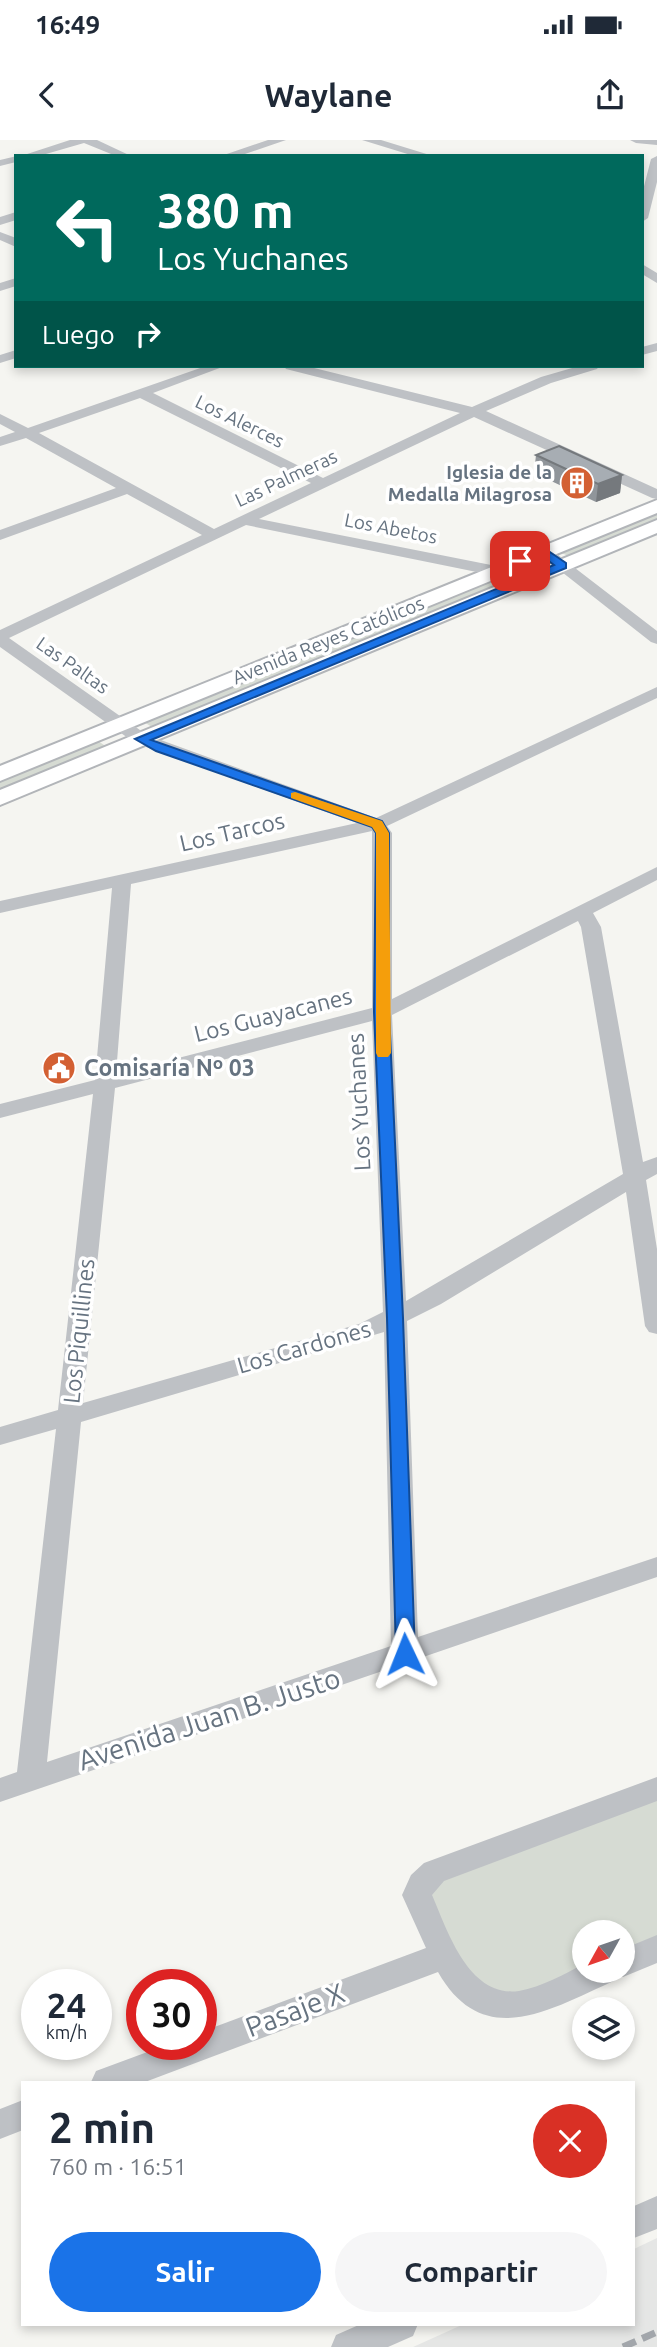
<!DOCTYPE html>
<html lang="es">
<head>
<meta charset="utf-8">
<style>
  :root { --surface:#fff; --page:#f6f6f7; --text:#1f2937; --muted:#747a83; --accent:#1a73e8 }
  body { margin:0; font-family:Ubuntu,sans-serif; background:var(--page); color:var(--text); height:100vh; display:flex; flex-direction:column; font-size:26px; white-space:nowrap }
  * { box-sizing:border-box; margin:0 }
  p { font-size:23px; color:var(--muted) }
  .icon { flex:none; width:38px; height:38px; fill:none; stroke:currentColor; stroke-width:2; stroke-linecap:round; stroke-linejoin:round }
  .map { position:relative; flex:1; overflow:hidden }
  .sheet { position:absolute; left:21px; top:1941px; width:614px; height:245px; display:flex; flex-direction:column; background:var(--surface); border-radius:0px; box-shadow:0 4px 10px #0003 }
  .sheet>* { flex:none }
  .guide { position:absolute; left:14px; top:14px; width:630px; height:214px; border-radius:0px; box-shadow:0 4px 10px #0003; background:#00695c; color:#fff; overflow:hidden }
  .needle { width:46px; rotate:230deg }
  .tools { position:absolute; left:572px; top:1780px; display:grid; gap:14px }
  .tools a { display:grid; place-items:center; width:63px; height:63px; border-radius:50%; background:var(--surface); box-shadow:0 4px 10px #0003; font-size:35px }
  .speed { position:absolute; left:21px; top:1829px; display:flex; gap:14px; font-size:35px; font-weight:700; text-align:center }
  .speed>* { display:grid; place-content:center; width:91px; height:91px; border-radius:50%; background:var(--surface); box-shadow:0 4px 10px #0003; line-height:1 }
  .speed small { font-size:18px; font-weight:400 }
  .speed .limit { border:10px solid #d22; background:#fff; color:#111 }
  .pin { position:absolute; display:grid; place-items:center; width:60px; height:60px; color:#fff; margin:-30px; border-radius:14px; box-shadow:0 4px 10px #0006 }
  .me { position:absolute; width:77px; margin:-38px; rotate:358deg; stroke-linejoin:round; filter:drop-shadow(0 0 5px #0008) }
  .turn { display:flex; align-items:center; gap:24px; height:147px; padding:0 28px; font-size:32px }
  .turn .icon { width:91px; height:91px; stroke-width:2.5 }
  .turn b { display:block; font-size:49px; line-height:60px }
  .then { display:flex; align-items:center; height:66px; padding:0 28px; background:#0003; gap:14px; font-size:26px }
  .round { display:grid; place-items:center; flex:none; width:74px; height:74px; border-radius:37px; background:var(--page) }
  .summary { display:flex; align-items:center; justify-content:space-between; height:119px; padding:0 28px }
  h1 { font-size:42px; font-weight:600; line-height:52px }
  .button { display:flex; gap:14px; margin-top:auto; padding:14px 28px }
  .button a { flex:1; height:80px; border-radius:42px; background:var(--accent); color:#fff; font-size:28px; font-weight:600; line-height:80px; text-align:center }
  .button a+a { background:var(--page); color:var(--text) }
  .status { display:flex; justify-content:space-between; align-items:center; height:49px; padding:0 35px; background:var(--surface); direction:ltr }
  .status svg { height:19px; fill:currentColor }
  header { display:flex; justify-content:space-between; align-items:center; height:91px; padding:0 28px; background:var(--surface); font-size:32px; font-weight:600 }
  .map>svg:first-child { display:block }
</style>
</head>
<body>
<div class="status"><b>16:49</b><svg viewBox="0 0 49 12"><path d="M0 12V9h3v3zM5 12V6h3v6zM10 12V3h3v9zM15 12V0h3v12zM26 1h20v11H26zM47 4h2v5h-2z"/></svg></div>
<header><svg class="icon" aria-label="back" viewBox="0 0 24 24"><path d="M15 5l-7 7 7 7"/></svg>Waylane<svg class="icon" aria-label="share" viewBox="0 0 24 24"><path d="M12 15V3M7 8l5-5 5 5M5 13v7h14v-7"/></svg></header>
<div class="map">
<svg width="657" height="2207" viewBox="0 0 657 2207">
  <rect width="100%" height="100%" fill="#f5f5f1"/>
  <!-- built -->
  <path fill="#e5e6e5" d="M 657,2098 L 657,2207 L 413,2207 L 464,2184 L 634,2184 L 634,2109 Z"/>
  <!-- green -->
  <path fill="#d6dbd3" d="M 657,371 L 657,381 L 571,417 L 559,412 Z
    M 495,436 L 507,442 L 155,589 L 144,582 Z
    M 98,601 L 107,607 L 0,652 L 0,641 Z
    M 657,1649 L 657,1809 L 623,1823 L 623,1792 L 584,1792 L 584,1830 L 527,1862 L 474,1855 L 421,1744 Z"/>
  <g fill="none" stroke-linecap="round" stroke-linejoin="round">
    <defs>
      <path id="major" d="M 657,360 L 657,373 L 0,641 L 0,626 Z
        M 657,380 L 657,393 L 0,665 L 0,650 Z"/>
    </defs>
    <!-- major casing -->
    <use href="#major" stroke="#b2b5b9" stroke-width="4"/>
    <!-- minor -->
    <path fill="#bec1c5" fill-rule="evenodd" d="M 70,0 L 97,0 L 131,16 L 116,16 L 84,3 L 39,16 L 21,16 Z
      M 268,0 L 286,0 L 239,16 L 221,16 Z
      M 362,0 L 381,0 L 433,16 L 414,16 Z
      M 630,0 L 657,0 L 657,5 L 636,3 Z
      M 17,16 L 16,22 L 0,26 L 0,20 Z
      M 657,16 L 657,42 L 648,78 L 642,82 L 642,54 L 651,19 Z
      M 16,72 L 16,80 L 0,85 L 0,77 Z
      M 0,92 L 16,98 L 16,107 L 0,100 Z
      M 642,124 L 657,133 L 657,143 L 642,134 Z
      M 16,138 L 16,146 L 0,151 L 0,143 Z
      M 657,203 L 657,211 L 642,215 L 642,207 Z
      M 16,210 L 16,218 L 0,223 L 0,215 Z
      M 206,226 L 225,226 L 153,253 L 323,338 L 460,273 L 286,229 L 284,226 L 306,226 L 472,267 L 541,237 L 579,226 L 599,226 L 597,229 L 551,243 L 486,271 L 657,349 L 657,359 L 652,358 L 474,277 L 259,379 L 531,433 L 539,438 L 537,441 L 531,443 L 246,385 L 9,498 L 147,595 L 376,678 L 657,547 L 657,558 L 387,686 L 392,693 L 392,859 L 657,727 L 657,740 L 593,773 L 601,787 L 643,1022 L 657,1017 L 657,1034 L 646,1040 L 657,1109 L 657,1194 L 649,1192 L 645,1186 L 626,1052 L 441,1164 L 407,1181 L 418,1497 L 657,1417 L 657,1437 L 0,1662 L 0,1638 L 17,1632 L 56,1289 L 0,1305 L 0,1287 L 58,1270 L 93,954 L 0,978 L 0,964 L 95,940 L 112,748 L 0,773 L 0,761 L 357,683 L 135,603 L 0,507 L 0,490 L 202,395 L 127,354 L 0,400 L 0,390 L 116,348 L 26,298 L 0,306 L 0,297 L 15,292 L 0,284 L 0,274 L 28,288 ZM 140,258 L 311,343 L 214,389 L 39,293 ZM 372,691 L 372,868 L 116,934 L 131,744 ZM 578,781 L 581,787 L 623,1034 L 406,1161 L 392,875 ZM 372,881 L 383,1172 L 359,1184 L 83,1263 L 115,948 ZM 384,1192 L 391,1506 L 47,1622 L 81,1282 Z
      M 544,406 L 549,408 L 657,491 L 657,504 L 651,502 L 539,414 L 536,411 L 539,408 Z
      M 657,1637 L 657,1661 L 444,1741 L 432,1755 C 448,1792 469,1858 519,1851 C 542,1847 564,1834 584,1824 L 584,1830 L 623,1830 L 623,1809 L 657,1795 L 657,1823 L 623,1837 L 618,1835 L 616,1840 C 552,1868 484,1913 438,1832 L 145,1942 L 91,1942 L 96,1931 L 169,1904 L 201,1904 L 201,1892 L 426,1808 L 402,1755 L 411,1735 L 424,1723 Z
      M 23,1960 L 23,1990 L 0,1999 L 0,1969 Z
      M 657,2056 L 657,2089 L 634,2098 L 634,2066 Z
      M 361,2184 L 418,2184 L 413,2196 L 388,2207 L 331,2207 L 336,2195 Z"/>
    <!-- major -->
    <use href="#major" fill="#fff" fill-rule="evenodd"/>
    <!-- rail -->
    <path stroke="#a2a6ab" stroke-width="7" stroke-dasharray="14 7" stroke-linecap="butt" d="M 623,2207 L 657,2192"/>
  </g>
  <!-- wall -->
  <path fill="#90959a" d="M 536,315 L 622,335 L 620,353 L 596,362 L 534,333 Z"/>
  <!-- shaded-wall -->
  <path fill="#75797d" d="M 622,335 L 620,353 L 596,362 L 598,344 Z"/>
  <!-- building -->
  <path fill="#a7adb3" stroke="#75797d" stroke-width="2" d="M 559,306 L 622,335 L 598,344 L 536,315 Z"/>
  <!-- route -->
  <path fill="#1a73e8" stroke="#114b97" stroke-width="2" d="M 544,408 L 566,423 L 566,428 L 151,600 L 382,681 L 389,693 L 389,872 L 403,1178 L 415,1514 L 412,1519 L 405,1521 L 399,1519 L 396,1514 L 387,1178 L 374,872 L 376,693 L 372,687 L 156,611 L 135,599 L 554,425 L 542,416 L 520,424 L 514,421 Z"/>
  <!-- slow -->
  <path fill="#f59e0b" d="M 295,652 L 382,681 L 389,693 L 391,913 L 388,917 L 378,917 L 376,913 L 376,693 L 372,687 L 291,658 L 291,653 Z"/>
  <!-- icons -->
  <defs>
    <symbol id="building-disc" viewBox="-11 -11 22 22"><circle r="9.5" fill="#d36033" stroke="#fff"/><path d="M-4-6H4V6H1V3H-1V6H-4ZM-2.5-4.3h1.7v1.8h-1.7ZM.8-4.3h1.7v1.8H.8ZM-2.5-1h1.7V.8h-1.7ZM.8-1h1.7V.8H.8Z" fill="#fff"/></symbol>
    <symbol id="civic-disc" viewBox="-11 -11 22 22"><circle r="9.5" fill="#d36033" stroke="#fff"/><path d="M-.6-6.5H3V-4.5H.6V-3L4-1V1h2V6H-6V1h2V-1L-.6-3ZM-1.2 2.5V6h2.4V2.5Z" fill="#fff"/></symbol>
  </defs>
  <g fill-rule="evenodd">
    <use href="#building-disc" x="558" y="324" width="38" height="38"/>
    <use href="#civic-disc" x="40" y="909" width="38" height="38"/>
  </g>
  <g text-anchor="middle" stroke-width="7" stroke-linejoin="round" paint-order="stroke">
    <!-- far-street labels -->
    <g font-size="19" fill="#667380" stroke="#fff">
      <text transform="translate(240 281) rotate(26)" y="7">Los Alerces</text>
      <text transform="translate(286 338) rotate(-25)" y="7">Las Palmeras</text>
      <text transform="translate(391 388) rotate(11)" y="7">Los Abetos</text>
      <text transform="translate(328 500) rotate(-22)" y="7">Avenida Reyes Católicos</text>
      <text transform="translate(73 525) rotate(35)" y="7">Las Paltas</text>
    </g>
    <!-- far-poi labels -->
    <g font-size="19" font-weight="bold" fill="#667380" stroke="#fff" text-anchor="end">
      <text x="552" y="339">Iglesia de la<tspan x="552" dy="22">Medalla Milagrosa</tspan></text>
    </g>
    <!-- street labels -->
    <g font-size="23" fill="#667380" stroke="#fff">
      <text transform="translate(232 692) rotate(-13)" y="8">Los Tarcos</text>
      <text transform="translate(273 875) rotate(-14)" y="8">Los Guayacanes</text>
      <text transform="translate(359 962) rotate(-93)" y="8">Los Yuchanes</text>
      <text transform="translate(79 1191) rotate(-84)" y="8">Los Piquillines</text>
      <text transform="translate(304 1207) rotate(-16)" y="8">Los Cardones</text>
    </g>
    <!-- poi labels -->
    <g font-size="23" font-weight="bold" fill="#667380" stroke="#fff" text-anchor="start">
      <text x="84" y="936">Comisaría Nº 03</text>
    </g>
    <!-- near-street labels -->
    <g font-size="28" fill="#667380" stroke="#fff">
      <text transform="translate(209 1579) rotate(-18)" y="10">Avenida Juan B. Justo</text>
      <text transform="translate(295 1870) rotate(-21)" y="10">Pasaje X</text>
    </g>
  </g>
</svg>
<div class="tools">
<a><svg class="needle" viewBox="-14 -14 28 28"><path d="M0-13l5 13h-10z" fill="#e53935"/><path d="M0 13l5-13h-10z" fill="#747a83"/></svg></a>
<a><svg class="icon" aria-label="layers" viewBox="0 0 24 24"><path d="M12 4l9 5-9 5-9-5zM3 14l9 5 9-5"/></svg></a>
</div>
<div class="speed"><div>24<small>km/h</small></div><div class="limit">30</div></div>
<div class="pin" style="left:520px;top:421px;background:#d93025"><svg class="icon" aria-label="arrive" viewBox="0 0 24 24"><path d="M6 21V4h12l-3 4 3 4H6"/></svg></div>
<svg class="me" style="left:405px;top:1514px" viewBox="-20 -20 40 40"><path d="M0-17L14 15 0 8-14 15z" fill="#1a73e8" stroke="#fff" stroke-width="4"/></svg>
<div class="guide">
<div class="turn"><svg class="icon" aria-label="left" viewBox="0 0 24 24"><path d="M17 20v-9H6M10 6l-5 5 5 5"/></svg><div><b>380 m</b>Los Yuchanes</div></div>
<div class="then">Luego<svg class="icon" aria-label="right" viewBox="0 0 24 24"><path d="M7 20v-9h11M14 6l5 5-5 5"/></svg></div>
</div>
<section class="sheet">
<div class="summary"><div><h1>2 min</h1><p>760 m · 16:51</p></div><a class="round" style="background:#d93025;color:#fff"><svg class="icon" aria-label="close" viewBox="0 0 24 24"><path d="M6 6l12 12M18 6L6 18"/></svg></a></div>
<div class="button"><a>Salir</a><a>Compartir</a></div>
</section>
</div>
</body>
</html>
